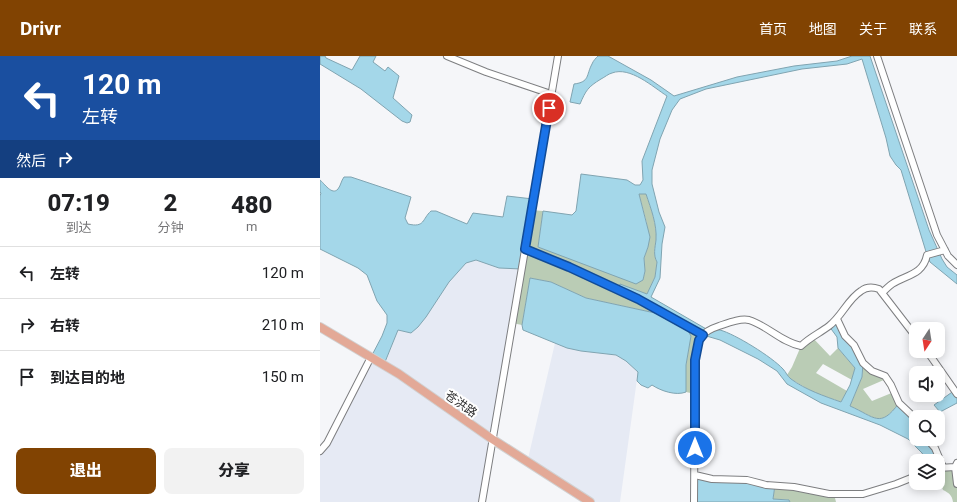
<!DOCTYPE html>
<html lang="zh">
<head>
<meta charset="utf-8">
<style>
  :root { --surface:#fff; --page:#f2f2f2; --text:#202124; --muted:#757577; --line:#e0e0e0; --accent:#814302 }
  body { margin:0; font-family:Roboto,"Noto Sans SC",sans-serif; background:var(--page); color:var(--text); height:100vh; display:flex; flex-direction:column; font-size:15px; white-space:nowrap }
  * { box-sizing:border-box; margin:0 }
  p { font-size:13px; color:var(--muted) }
  .icon { flex:none; width:22px; height:22px; fill:none; stroke:currentColor; stroke-width:2; stroke-linecap:round; stroke-linejoin:round }
  .map { position:relative; flex:1; overflow:hidden }
  .details { display:flex; flex-direction:column; background:var(--surface); width:320px }
  .details>* { flex:none }
  .hud { background:#1a4fa0; color:#fff; overflow:hidden }
  .needle { width:26px; rotate:192deg }
  .buttons { position:absolute; left:589px; top:266px; display:grid; gap:8px }
  .buttons a { display:grid; place-items:center; width:36px; height:36px; border-radius:8px; background:var(--surface); box-shadow:0 2px 10px #0003; font-size:20px }
  .pin { position:absolute; display:grid; place-items:center; width:34px; height:34px; color:#fff; margin:-17px; border:2px solid #fff; border-radius:50%; box-shadow:0 1px 4px #0007 }
  .me { position:absolute; width:44px; margin:-22px; rotate:0deg; stroke-linejoin:round; filter:drop-shadow(0 0 3px #0008) }
  .turn { display:flex; align-items:center; gap:14px; height:84px; padding:0 16px; font-size:18px }
  .turn .icon { width:52px; height:52px; stroke-width:2.5 }
  .turn b { display:block; font-size:28px; line-height:34px }
  .then { display:flex; align-items:center; height:38px; padding:0 16px; background:#0003; gap:8px; font-size:15px }
  .eta { display:flex; justify-content:space-evenly; align-items:center; height:68px; text-align:center }
  .eta b { font-size:24px; font-weight:800; line-height:28px }
  .cta { display:flex; gap:8px; margin-top:auto; padding:8px 16px }
  .cta a { flex:1; height:46px; border-radius:8px; background:var(--accent); color:#fff; font-size:16px; font-weight:800; line-height:46px; text-align:center }
  .cta a+a { background:var(--page); color:var(--text) }
  ul { padding:0; list-style:none }
  li { display:flex; align-items:center; gap:12px; height:52px; padding:0 16px; border-top:1px solid var(--line) }
  li div { flex:1 }
  li b { display:block; font-size:15px }
  li em { font-style:normal }
  header { display:flex; align-items:center; gap:24px; box-sizing:border-box; height:56px; padding:0 20px; background:var(--accent); color:#fff }
  header strong { font-size:19px }
  nav { display:flex; gap:22px; margin-inline-start:auto; font-size:14px }
  main { display:flex; flex:1; min-height:0 }
  .map>svg:first-child { display:block }
</style>
</head>
<body>
<header>
<strong>Drivr</strong>
<nav><a>首页</a><a>地图</a><a>关于</a><a>联系</a></nav>
</header>
<main>
<section class="details">
<div class="hud">
<div class="turn"><svg class="icon" aria-label="left" viewBox="0 0 24 24"><path d="M17 20v-9H6M10 6l-5 5 5 5"/></svg><div><b>120 m</b>左转</div></div>
<div class="then">然后<svg class="icon" aria-label="right" viewBox="0 0 24 24"><path d="M7 20v-9h11M14 6l5 5-5 5"/></svg></div>
</div>
<div class="eta">
<div><b>07:19</b><p>到达</p></div>
<div><b>2</b><p>分钟</p></div>
<div><b>480</b><p>m</p></div>
</div>
<ul>
<li><svg class="icon" aria-label="left" viewBox="0 0 24 24"><path d="M17 20v-9H6M10 6l-5 5 5 5"/></svg><div><b>左转</b></div><em>120 m</em></li>
<li><svg class="icon" aria-label="right" viewBox="0 0 24 24"><path d="M7 20v-9h11M14 6l5 5-5 5"/></svg><div><b>右转</b></div><em>210 m</em></li>
<li><svg class="icon" aria-label="arrive" viewBox="0 0 24 24"><path d="M6 21V4h12l-3 4 3 4H6"/></svg><div><b>到达目的地</b></div><em>150 m</em></li>
</ul>
<div class="cta"><a>退出</a><a>分享</a></div>
</section>
<div class="map">
<svg width="637" height="446" viewBox="0 0 637 446">
  <rect width="100%" height="100%" fill="#f5f6f9"/>
  <!-- built -->
  <path fill="#e6eaf4" d="M 156,204 L 179,212 L 201,213 L 162,446 L 0,446 L 0,395 L 50,303 L 64,311 L 78,274 L 84,276 L 98,271 L 106,261 L 129,226 L 146,207 Z
    M 235,287 L 261,295 L 296,299 L 306,305 L 318,316 L 300,446 L 268,446 L 207,407 Z"/>
  <!-- green -->
  <path fill="#baccb5" d="M 319,138 L 326,138 C 331,153 337,168 336,184 C 335,192 333,199 337,206 L 335,221 L 327,238 L 301,229 L 383,279 L 379,284 L 375,338 L 366,336 L 366,309 L 369,291 L 335,257 L 266,242 L 231,226 L 210,222 L 202,269 L 192,267 L 211,154 L 223,155 L 218,191 L 323,224 L 325,215 L 324,202 L 328,191 L 327,168 Z
    M 492,281 L 510,300 L 518,292 L 535,312 L 532,324 L 503,308 L 496,317 L 527,335 L 521,346 L 493,336 L 469,322 L 467,319 L 472,311 L 481,290 Z
    M 543,307 L 566,323 L 543,333 L 552,345 L 574,336 L 579,347 C 560,373 555,361 530,350 L 542,321 Z
    M 635,411 L 637,428 L 637,446 L 633,446 C 632,439 629,437 623,434 L 618,420 L 618,412 Z
    M 455,429 L 514,438 L 516,446 L 470,446 L 469,444 L 453,443 Z"/>
  <!-- water -->
  <path fill="#a4d7e9" stroke="#80a4b1" d="M 0,0 L 5,0 L 6,2 L 32,14 L 40,0 L 56,0 L 53,6 L 65,15 L 68,11 L 79,20 L 73,42 L 92,59 L 90,66 L 87,67 L 82,65 L 41,33 L 0,8 Z
    M 278,0 L 288,0 L 331,24 L 354,40 L 417,21 L 474,10 L 517,5 L 532,0 L 550,0 L 609,174 L 622,203 L 627,211 L 637,219 L 637,228 L 610,206 L 607,199 L 581,114 L 576,109 L 570,100 L 566,82 L 542,3 L 527,8 L 482,13 L 386,33 L 360,43 L 352,54 L 340,83 L 332,114 L 332,128 L 339,156 L 345,171 L 342,188 L 340,222 L 331,241 L 388,274 C 392,274 396,273 400,274 C 415,278 452,301 463,313 C 466,316 467,320 471,323 C 486,334 504,340 521,346 L 530,329 L 535,312 L 518,292 L 517,281 L 509,270 L 517,263 L 543,307 L 542,321 L 530,350 C 555,361 560,373 579,347 L 596,362 L 596,383 L 607,383 L 623,411 L 618,412 L 618,405 L 607,405 L 602,397 L 588,383 L 560,369 L 501,347 L 467,328 L 457,315 L 438,303 L 400,284 L 383,279 L 298,234 L 300,228 L 327,238 L 335,221 L 337,206 C 333,199 335,192 336,184 C 337,168 331,153 326,138 L 319,138 L 330,181 L 328,191 L 324,202 L 325,215 L 323,224 L 316,228 L 218,191 L 223,155 L 252,159 L 256,155 L 261,118 L 307,124 L 315,129 L 320,129 L 323,124 L 322,105 L 347,40 C 333,31 310,10 292,17 C 288,18 285,21 281,23 C 268,31 266,34 260,48 L 250,46 L 254,28 C 270,26 266,19 272,8 C 273,5 276,2 278,0 Z
    M 24,121 L 31,121 L 91,141 L 85,162 L 88,168 C 105,172 102,163 111,155 L 116,155 L 147,168 L 153,157 L 183,161 L 187,140 L 213,143 L 201,213 L 179,212 L 156,204 L 146,207 L 129,226 L 106,261 L 98,271 L 91,277 L 78,274 L 63,311 L 50,303 L 62,280 L 67,267 L 67,259 L 57,245 L 47,219 L 38,212 L 0,193 L 0,140 L 1,137 L 0,136 L 0,124 C 4,127 12,140 18,133 C 21,129 21,125 24,121 Z
    M 210,222 L 231,226 L 266,242 L 335,257 L 368,275 L 371,280 L 366,309 L 366,336 C 356,340 341,335 332,329 L 328,332 L 321,329 L 317,325 L 318,316 L 306,305 L 296,299 L 261,295 L 247,292 L 203,274 L 202,269 Z
    M 635,334 L 637,338 L 637,347 L 620,356 L 614,349 Z
    M 375,419 L 455,429 L 453,443 L 469,444 L 470,446 L 374,446 Z"/>
  <g fill="none" stroke-linecap="round" stroke-linejoin="round">
    <defs>
      <path id="minor" d="M 127,0 L 166,16 L 231,38
        M 557,0 L 617,179 L 628,200 L 637,209
        M 205,193 L 249,211 L 318,243 L 383,279
        M 562,237 C 565,234 568,231 572,228 C 586,219 603,219 607,199 L 625,194
        M 517,263 L 525,280 L 534,289 L 543,307 L 552,315 L 565,320 L 571,329 L 579,347 L 596,363
        M 607,295 L 637,338
        M 607,383 L 615,392 L 623,411
        M 0,395 L 7,387 L 50,303
        M 637,407 L 635,411 L 637,428
        M 618,412 L 635,411
        M 375,419 L 392,423 L 427,424 L 446,429 L 474,431 L 509,438 L 543,438 L 576,428 L 596,420
        M 162,446 L 238,0
        M 374,446 L 375,304 C 379,284 378,277 399,270 C 408,267 420,262 429,264 C 448,270 461,286 481,290 C 490,281 500,277 509,270 C 522,260 528,243 541,235 C 546,231 553,231 559,233 L 596,281"/>
      <path id="major" d="M 0,271 L 79,318 L 172,383 L 270,446"/>
    </defs>
    <!-- minor casing -->
    <use href="#minor" stroke="#7d7e80" stroke-width="8"/>
    <!-- major casing -->
    <use href="#major" stroke="#d1d1d1" stroke-width="10"/>
    <!-- minor -->
    <use href="#minor" stroke="#fff" stroke-width="6"/>
    <!-- major -->
    <use href="#major" stroke="#e3a997" stroke-width="8"/>
  </g>
  <g fill="none" stroke-linecap="round" stroke-linejoin="round">
    <defs>
      <path id="route" d="M 229,52 L 205,193 L 249,211 L 318,243 L 383,279 L 379,284 L 375,304 L 375,392"/>
    </defs>
    <!-- route casing -->
    <use href="#route" stroke="#114b97" stroke-width="10"/>
    <!-- route -->
    <use href="#route" stroke="#1a73e8" stroke-width="7"/>
  </g>
  <g text-anchor="middle" stroke-width="4" stroke-linejoin="round" paint-order="stroke">
    <!-- street labels -->
    <g font-size="12" fill="#2d2d2e" stroke="#fff">
      <text transform="translate(141 348) rotate(35)" y="4">苍洪路</text>
    </g>
  </g>
</svg>
<div class="buttons">
<a><svg class="needle" viewBox="-14 -14 28 28"><path d="M0-13l5 13h-10z" fill="#e53935"/><path d="M0 13l5-13h-10z" fill="#757577"/></svg></a>
<a><svg class="icon" aria-label="sound" viewBox="0 0 24 24"><path d="M4 9h4l5-4v14l-5-4H4zM17 9q2 3 0 6"/></svg></a>
<a><svg class="icon" aria-label="search" viewBox="0 0 24 24"><circle cx="10" cy="10" r="6"/><path d="M15 15l6 6"/></svg></a>
<a><svg class="icon" aria-label="layers" viewBox="0 0 24 24"><path d="M12 4l9 5-9 5-9-5zM3 14l9 5 9-5"/></svg></a>
</div>
<div class="pin" style="left:229px;top:52px;background:#d93025"><svg class="icon" aria-label="arrive" viewBox="0 0 24 24"><path d="M6 21V4h12l-3 4 3 4H6"/></svg></div>
<svg class="me" style="left:375px;top:392px" viewBox="-20 -20 40 40"><circle r="17" fill="#1a73e8" stroke="#fff" stroke-width="3"/><path d="M0-11L8 9 0 5-8 9z" fill="#fff"/></svg>
</div>
</main>
</body>
</html>
